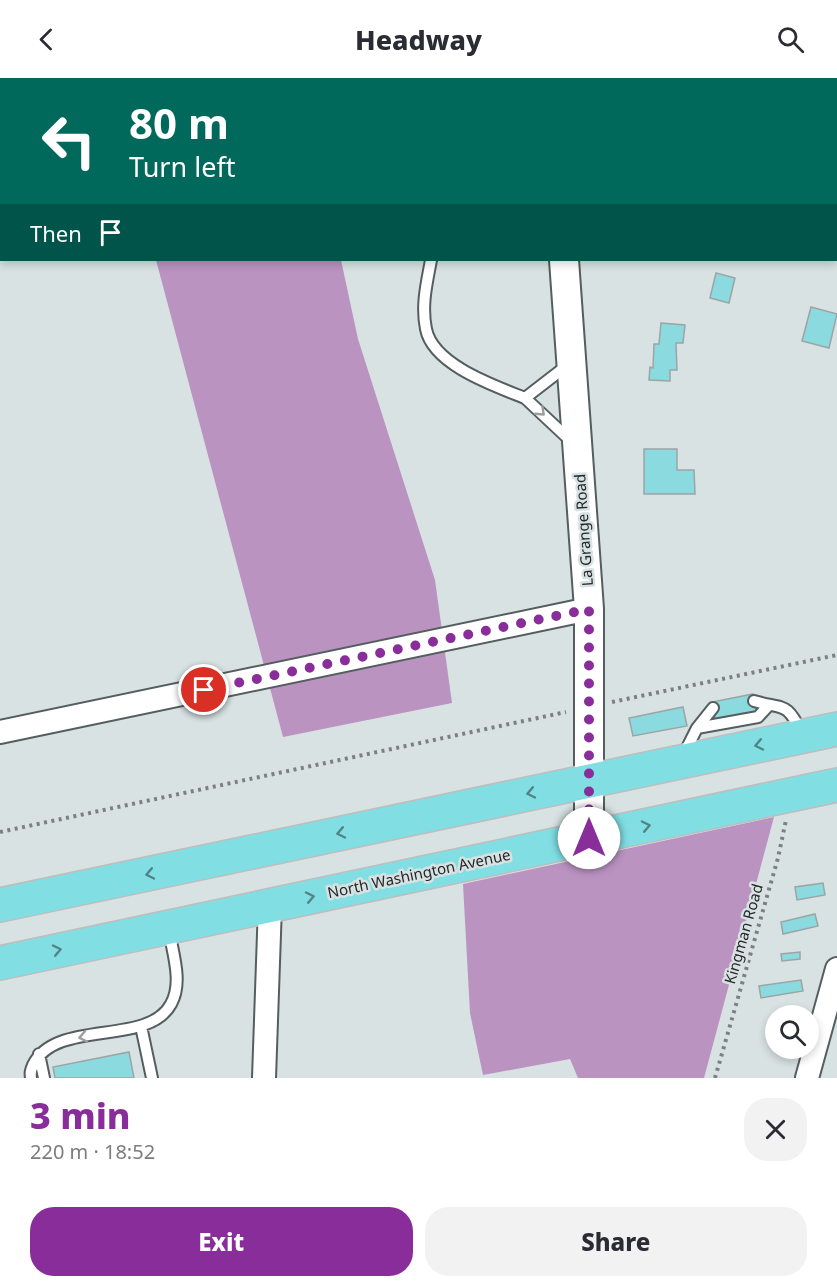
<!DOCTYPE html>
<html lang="en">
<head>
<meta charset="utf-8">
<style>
  :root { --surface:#fff; --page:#f2f2f3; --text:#2b2b33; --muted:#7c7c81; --accent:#882d99 }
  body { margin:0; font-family:"Noto Sans",sans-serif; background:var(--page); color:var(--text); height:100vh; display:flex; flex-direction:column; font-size:22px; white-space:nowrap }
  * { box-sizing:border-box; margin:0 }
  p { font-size:20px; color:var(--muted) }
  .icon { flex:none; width:33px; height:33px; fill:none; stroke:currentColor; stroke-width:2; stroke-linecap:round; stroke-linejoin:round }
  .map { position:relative; height:1000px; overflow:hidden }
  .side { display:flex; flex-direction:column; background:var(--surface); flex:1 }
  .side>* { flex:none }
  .banner { position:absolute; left:0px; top:0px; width:837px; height:183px; box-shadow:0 3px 9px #0003; background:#00695c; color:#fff; overflow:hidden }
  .controls { position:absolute; left:765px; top:927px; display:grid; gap:12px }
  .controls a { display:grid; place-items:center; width:54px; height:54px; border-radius:50%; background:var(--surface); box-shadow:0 3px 9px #0003; font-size:30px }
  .pin { position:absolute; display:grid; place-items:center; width:51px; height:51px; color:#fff; margin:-26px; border:3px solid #fff; border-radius:50%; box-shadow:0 2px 6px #0007 }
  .me { position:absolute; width:66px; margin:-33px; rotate:0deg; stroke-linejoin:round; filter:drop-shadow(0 0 4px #0008) }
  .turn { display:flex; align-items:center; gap:21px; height:126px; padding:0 30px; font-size:27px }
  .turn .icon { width:78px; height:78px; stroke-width:2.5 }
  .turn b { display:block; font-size:42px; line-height:51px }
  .then { display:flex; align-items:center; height:57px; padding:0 30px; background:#0003; gap:12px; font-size:22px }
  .round { display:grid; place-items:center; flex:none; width:63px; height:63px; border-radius:24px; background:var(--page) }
  .summary { display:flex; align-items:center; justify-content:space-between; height:102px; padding:0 30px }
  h1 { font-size:36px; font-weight:800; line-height:45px; color:var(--accent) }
  .action { display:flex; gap:12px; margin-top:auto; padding:12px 30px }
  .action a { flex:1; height:69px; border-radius:24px; background:var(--accent); color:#fff; font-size:24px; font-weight:800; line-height:69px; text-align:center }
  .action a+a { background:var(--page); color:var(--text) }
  header { display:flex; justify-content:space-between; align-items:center; height:78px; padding:0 30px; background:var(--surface); font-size:27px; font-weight:800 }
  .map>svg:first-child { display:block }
</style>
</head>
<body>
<header><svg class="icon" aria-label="back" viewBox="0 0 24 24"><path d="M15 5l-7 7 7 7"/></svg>Headway<svg class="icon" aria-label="search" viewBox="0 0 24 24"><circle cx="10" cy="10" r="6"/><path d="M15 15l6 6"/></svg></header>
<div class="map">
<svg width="837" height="1000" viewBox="0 0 837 1000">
  <rect width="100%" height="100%" fill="#d8e2e3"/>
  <!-- forest -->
  <path fill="#ba93c1" d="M 0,0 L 541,0 L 541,1 L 2,2 L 1,43 Z
    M 156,182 L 341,182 L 358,261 L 435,502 L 452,625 L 283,659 Z
    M 774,739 L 704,1000 L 578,1000 L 570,981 L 483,997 L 470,935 L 463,806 Z"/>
  <!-- building -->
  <path fill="#8bdadf" stroke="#9ba5a5" stroke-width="1.5" d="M 716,195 L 735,200 L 729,225 L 710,220 Z
    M 811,229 L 837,236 L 829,270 L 802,263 Z
    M 661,245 L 685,247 L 683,265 L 676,265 L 677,292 L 670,292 L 670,303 L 649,302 L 650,289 L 653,290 L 654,266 L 659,266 Z
    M 644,371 L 677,371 L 677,392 L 694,392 L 695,416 L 644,416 Z
    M 753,616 L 757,636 L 716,644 L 712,624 Z
    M 683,629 L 687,648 L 633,658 L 629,640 Z
    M 823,805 L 825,817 L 797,822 L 795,809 Z
    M 815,836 L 818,848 L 783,856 L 781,844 Z
    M 800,874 L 800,881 L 782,883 L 781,876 Z
    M 801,902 L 803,913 L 761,920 L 759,908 Z
    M 129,974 L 134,1000 L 55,1000 L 53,989 Z"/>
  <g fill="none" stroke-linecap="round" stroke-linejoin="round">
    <defs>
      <path id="service" d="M 431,182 C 427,204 421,227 426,251 C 433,287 495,308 525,320
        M 569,286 L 525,320 L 572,364
        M 754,623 C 785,632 786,623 802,655
        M 697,650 L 758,639 L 769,627
        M 683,678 L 697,650 L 713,630
        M 141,948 L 152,1000
        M 39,976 L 44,1000
        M 31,1000 C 30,994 31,992 33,987 C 56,940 148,969 171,926 C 183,905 173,876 169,853"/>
      <path id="minor" d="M 0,654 L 589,531
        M 264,1000 L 270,827
        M 807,1000 L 837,891"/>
      <path id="tertiary" d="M 552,0 L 552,2
        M 564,182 L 589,531 L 589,760"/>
      <path id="primary" d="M 0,827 L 837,651
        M 0,885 L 837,707"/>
    </defs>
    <!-- service casing -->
    <use href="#service" stroke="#555e5f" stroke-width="14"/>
    <!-- minor casing -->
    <use href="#minor" stroke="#555e5f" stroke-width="26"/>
    <!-- tertiary casing -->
    <use href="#tertiary" stroke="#555e5f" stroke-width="32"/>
    <!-- primary casing -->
    <use href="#primary" stroke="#bdbebe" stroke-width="36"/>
    <!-- path -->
    <path stroke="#7a8182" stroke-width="4" stroke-dasharray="3 4.5" stroke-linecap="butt" d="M 612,624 L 837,577
      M 0,754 L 566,634
      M 715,1000 L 778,780 L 786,742"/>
    <!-- service -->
    <use href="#service" stroke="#fff" stroke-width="10"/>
    <!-- minor -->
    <use href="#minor" stroke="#fff" stroke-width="22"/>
    <!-- tertiary -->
    <use href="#tertiary" stroke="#fff" stroke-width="28"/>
    <!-- primary -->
    <use href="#primary" stroke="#81dfe4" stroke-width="33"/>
  </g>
  <!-- one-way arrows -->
  <defs><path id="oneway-chevron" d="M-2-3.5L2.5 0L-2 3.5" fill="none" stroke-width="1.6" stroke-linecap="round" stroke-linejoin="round" transform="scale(1.5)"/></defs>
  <g stroke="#9c9e9e">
    <use href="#oneway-chevron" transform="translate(541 334) rotate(43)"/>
    <use href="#oneway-chevron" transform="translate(83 959) rotate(169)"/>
  </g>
  <g stroke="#528386">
    <use href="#oneway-chevron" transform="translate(759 667) rotate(168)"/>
    <use href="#oneway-chevron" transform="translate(531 715) rotate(168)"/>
    <use href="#oneway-chevron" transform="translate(646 748) rotate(-12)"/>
    <use href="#oneway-chevron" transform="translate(341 755) rotate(168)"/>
    <use href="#oneway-chevron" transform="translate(150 796) rotate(168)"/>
    <use href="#oneway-chevron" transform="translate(310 819) rotate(-12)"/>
    <use href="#oneway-chevron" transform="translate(57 872) rotate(-12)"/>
  </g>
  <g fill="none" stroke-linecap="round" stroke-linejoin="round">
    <!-- route -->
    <path stroke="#882d99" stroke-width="10" stroke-dasharray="0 18" d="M 204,612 L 589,531 L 589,760"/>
  </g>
  <g text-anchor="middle" stroke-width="5" stroke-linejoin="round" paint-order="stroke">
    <!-- street labels -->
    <g font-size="15" fill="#232727" stroke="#d8e2e3">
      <text transform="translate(584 452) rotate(-94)" y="5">La Grange Road</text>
      <text transform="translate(419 796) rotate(-12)" y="5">North Washington Avenue</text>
      <text transform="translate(744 856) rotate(-74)" y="5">Kingman Road</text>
    </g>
  </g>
</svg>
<div class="controls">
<a><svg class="icon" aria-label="search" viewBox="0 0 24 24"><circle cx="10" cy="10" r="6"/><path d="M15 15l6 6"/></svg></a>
</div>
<div class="pin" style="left:204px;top:612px;background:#d93025"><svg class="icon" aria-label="arrive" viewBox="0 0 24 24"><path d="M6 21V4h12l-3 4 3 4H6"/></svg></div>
<svg class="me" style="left:589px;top:760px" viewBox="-20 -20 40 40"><circle r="19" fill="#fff"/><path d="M0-13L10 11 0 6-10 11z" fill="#882d99"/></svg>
<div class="banner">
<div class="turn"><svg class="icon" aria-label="left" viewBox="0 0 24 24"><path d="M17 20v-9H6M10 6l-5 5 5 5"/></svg><div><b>80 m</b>Turn left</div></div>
<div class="then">Then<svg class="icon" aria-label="arrive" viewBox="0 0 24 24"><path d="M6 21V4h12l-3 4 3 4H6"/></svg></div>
</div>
</div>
<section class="side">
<div class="summary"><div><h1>3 min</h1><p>220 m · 18:52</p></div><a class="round"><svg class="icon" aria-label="close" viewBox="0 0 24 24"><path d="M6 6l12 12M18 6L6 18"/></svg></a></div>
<div class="action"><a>Exit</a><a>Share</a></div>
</section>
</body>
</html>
